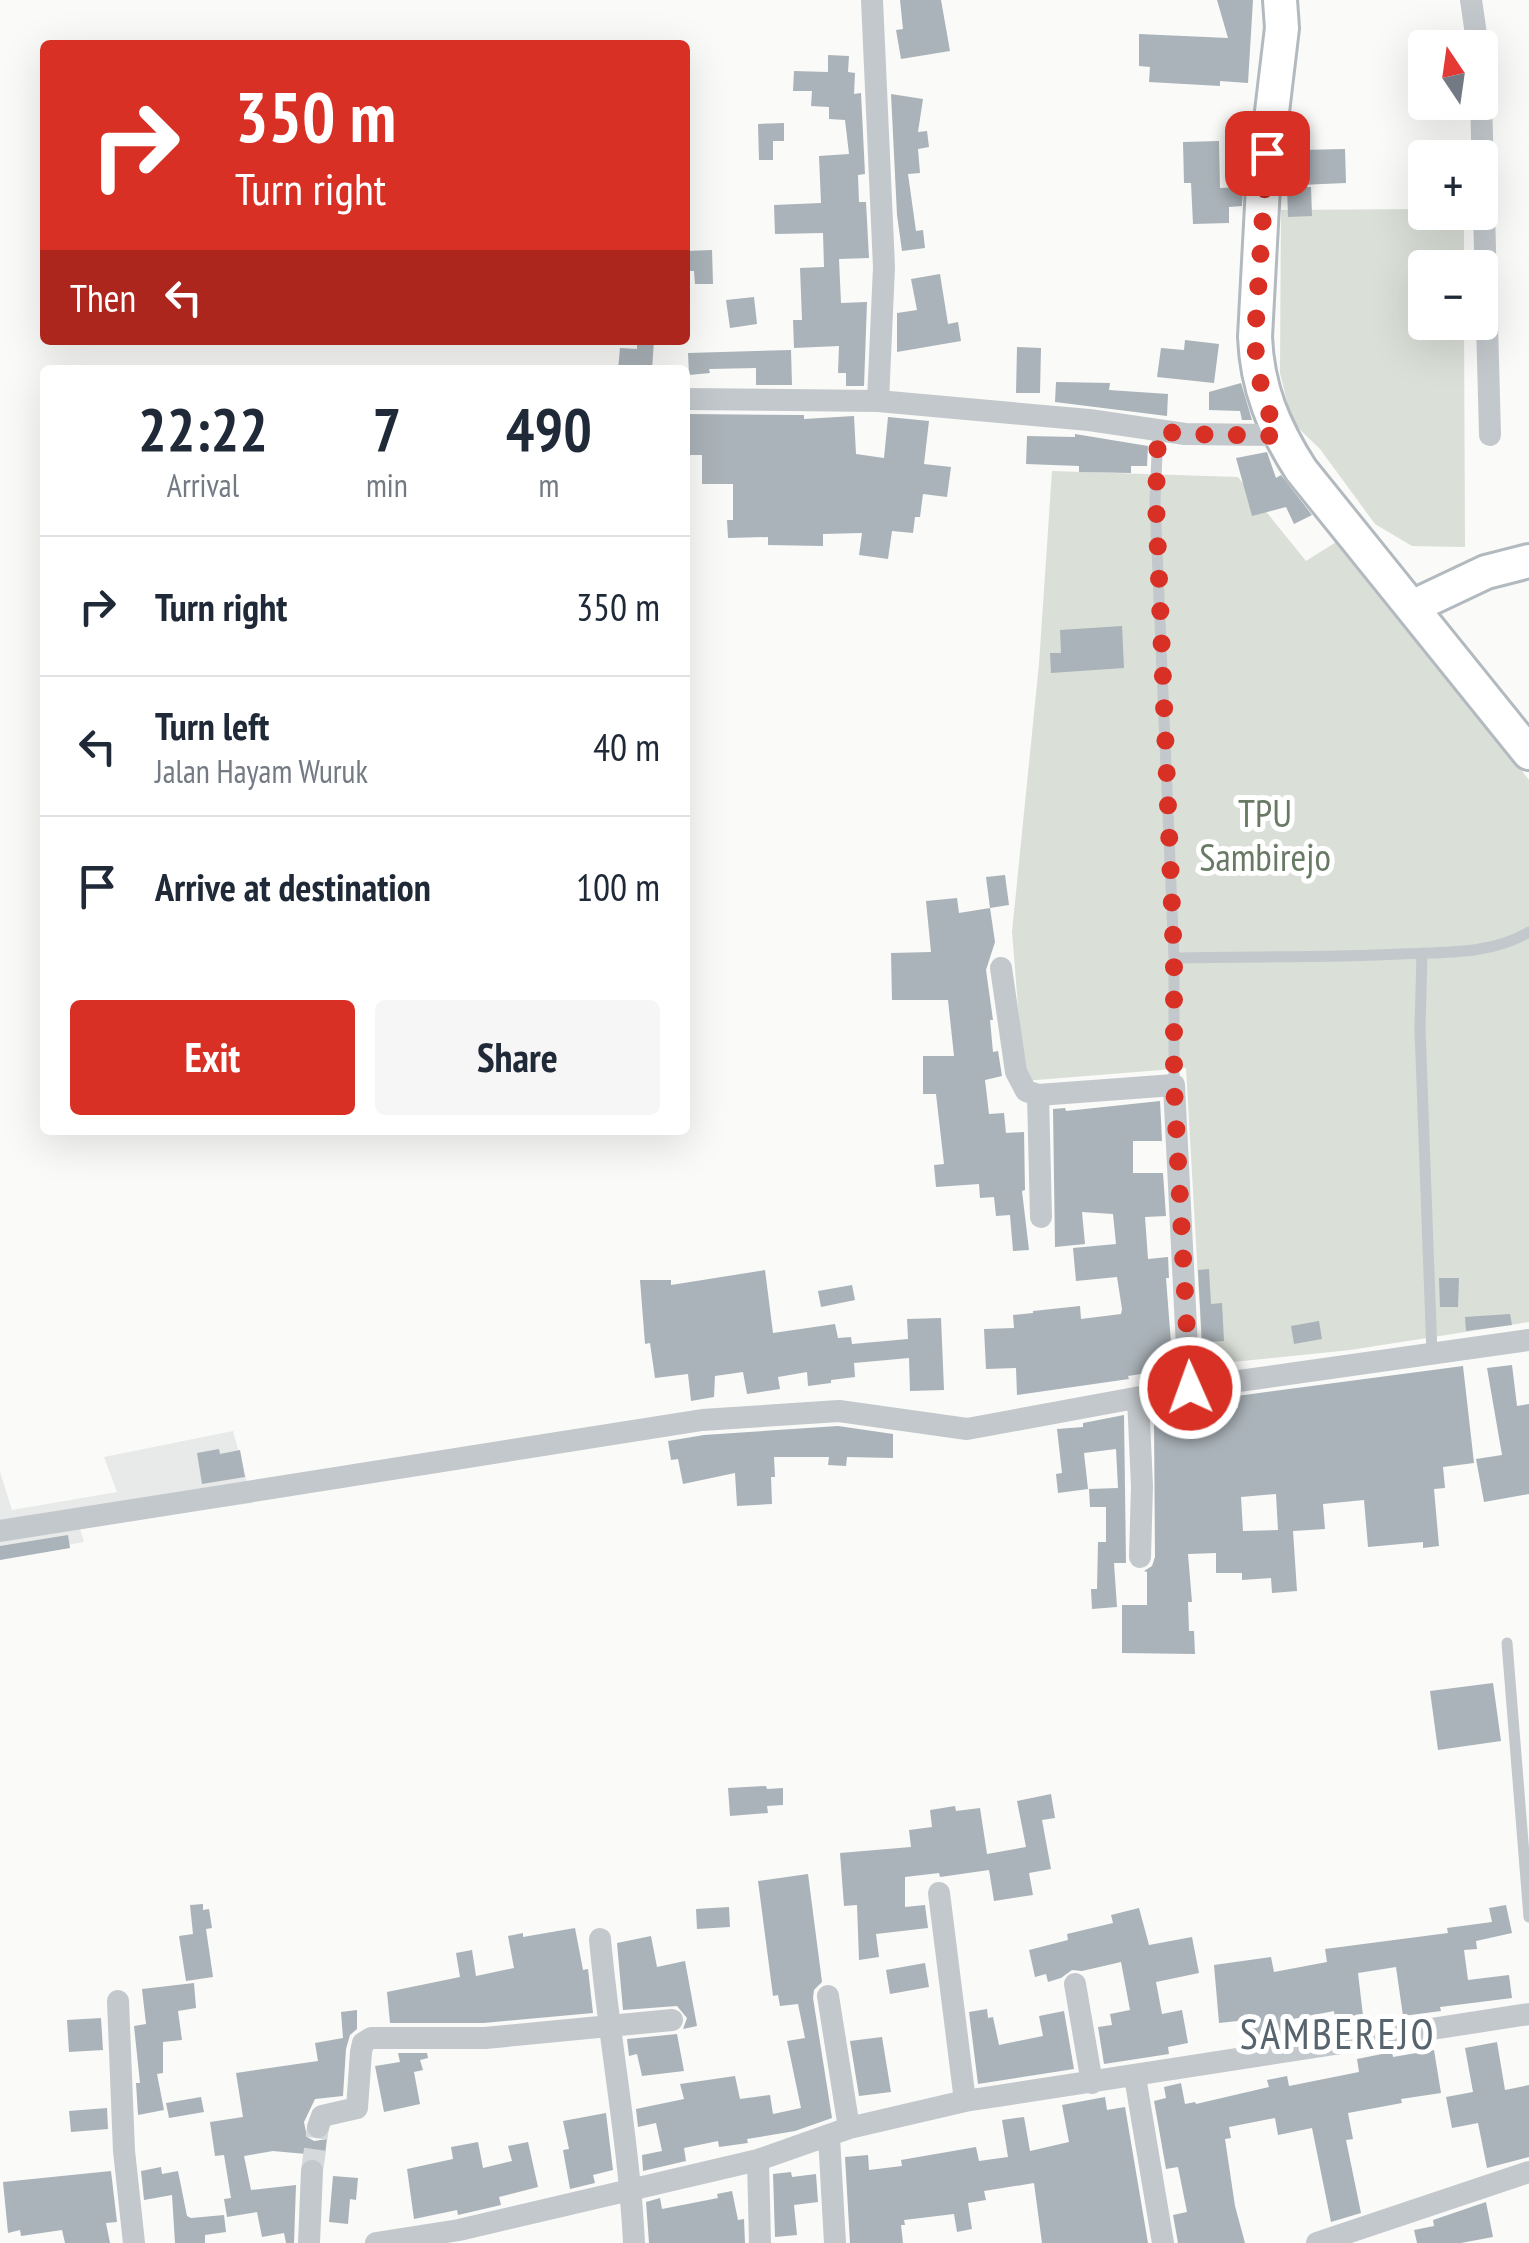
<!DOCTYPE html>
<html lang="en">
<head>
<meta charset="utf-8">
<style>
  :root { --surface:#fff; --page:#f6f6f7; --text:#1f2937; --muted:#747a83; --line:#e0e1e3; --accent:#d93025 }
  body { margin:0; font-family:"PT Sans Narrow",sans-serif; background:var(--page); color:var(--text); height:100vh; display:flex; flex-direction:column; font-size:38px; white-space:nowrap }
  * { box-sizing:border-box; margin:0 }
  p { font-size:32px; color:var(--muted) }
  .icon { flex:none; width:55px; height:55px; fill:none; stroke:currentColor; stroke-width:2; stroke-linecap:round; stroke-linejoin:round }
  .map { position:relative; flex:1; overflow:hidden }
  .details { position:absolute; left:40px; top:365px; width:650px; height:770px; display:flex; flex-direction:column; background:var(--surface); border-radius:10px; box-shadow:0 10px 40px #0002 }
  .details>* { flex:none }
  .top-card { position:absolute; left:40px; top:40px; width:650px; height:305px; border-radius:10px; box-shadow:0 10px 40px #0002; background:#d93025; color:#fff; overflow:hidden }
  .needle { width:65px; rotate:347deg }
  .buttons { position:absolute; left:1408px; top:30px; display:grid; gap:20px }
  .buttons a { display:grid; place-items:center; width:90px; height:90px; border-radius:10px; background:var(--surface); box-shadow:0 10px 40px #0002; font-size:50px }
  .pin { position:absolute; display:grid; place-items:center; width:85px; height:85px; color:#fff; margin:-42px; border-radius:20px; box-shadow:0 5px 15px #0006 }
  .me { position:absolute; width:110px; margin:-55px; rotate:358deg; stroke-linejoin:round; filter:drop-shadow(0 0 8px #0008) }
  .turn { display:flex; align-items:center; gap:35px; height:210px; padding:0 30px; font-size:45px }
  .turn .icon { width:130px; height:130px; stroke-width:2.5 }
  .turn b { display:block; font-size:70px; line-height:85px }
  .then { display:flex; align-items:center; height:95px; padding:0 30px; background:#0003; gap:20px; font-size:38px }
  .eta { display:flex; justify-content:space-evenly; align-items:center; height:170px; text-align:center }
  .eta b { font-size:60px; font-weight:700; line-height:70px }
  .action { display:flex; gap:20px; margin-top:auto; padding:20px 30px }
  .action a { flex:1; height:115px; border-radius:10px; background:var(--accent); color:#fff; font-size:40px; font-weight:700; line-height:115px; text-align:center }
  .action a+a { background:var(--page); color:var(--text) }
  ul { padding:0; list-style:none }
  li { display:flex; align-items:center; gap:30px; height:140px; padding:0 30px; border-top:2px solid var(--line) }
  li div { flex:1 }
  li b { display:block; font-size:38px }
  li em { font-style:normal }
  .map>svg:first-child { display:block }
</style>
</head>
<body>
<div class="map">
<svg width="1529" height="2243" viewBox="0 0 1529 2243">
  <rect width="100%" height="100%" fill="#fafaf8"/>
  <!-- built -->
  <path fill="#e8e9e9" d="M 233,1431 L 253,1503 L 79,1526 L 84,1542 L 0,1557 L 0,1472 L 12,1510 L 117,1492 L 104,1457 Z"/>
  <!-- green -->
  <path fill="#dadfd7" d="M 1425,209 L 1425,212 L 1464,213 L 1464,267 L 1425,268 L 1425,322 L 1464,323 L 1465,547 L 1412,546 L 1375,524 L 1320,449 L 1292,422 L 1280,373 L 1281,210 Z
    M 1052,471 L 1238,477 L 1306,561 L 1341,539 L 1529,780 L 1529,1322 L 1350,1350 L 1203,1365 L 1186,1068 L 1024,1081 L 1012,932 L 1039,664 Z"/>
  <!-- building -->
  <path fill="#aab3b9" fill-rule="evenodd" d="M 900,0 L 941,0 L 950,51 L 901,59 L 896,30 L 903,29 Z
    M 1217,0 L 1253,0 L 1248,83 L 1220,81 L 1220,86 L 1149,82 L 1150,67 L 1139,66 L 1139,34 L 1228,38 Z
    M 828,55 L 849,56 L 848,72 L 855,73 L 854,94 L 861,93 L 865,174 L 858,175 L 859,202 L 866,202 L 869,258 L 839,259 L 841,303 L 867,302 L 864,386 L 846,386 L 846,373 L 838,373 L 839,346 L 794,348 L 793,320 L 802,320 L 800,268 L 824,267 L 823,233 L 775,234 L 774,205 L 821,203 L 819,156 L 849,154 L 845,120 L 829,119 L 829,107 L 811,106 L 812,91 L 793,91 L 794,71 L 828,72 Z
    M 891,94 L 923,99 L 918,132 L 927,131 L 929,147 L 918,149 L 920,173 L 908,174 L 916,231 L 923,230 L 925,248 L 902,251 L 897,215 Z
    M 784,123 L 784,141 L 773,141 L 773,160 L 759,160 L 758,124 Z
    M 1219,141 L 1220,188 L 1243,187 L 1242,206 L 1229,207 L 1229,223 L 1193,224 L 1191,183 L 1184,183 L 1183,142 Z
    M 1345,149 L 1346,183 L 1300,185 L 1300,150 Z
    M 1287,187 L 1311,187 L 1312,216 L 1288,217 Z
    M 712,250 L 713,284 L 695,284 L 694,271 L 685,271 L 685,251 Z
    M 940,274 L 948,324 L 958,322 L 961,341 L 897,352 L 897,313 L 917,310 L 911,279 Z
    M 754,297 L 757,324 L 730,328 L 726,300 Z
    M 637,340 L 654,340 L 652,370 L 618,370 L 620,348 L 637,349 Z
    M 1185,340 L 1219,344 L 1214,383 L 1157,377 L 1161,348 L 1184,350 Z
    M 1017,347 L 1041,348 L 1040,393 L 1016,393 Z
    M 791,350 L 792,385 L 756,385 L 756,368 L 709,369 L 710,373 L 689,375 L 688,353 Z
    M 1056,382 L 1110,383 L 1109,390 L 1168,394 L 1167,416 L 1055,402 Z
    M 1241,383 L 1252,420 L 1242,420 L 1240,411 L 1209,410 L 1209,392 Z
    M 689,414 L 804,415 L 804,419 L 854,416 L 856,454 L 884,458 L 888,417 L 929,421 L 924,464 L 951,467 L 947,497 L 923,494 L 920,517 L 915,517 L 913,533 L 892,531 L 888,559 L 859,555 L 862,533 L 823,534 L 823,546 L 768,545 L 768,537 L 728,538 L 727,520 L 733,520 L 733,484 L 702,484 L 702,455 L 688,455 Z
    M 1075,434 L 1148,446 L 1147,466 L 1131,466 L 1131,473 L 1079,472 L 1079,466 L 1026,464 L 1027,436 L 1075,437 Z
    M 1267,452 L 1276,478 L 1281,475 L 1312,515 L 1294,524 L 1286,507 L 1252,516 L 1236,458 Z
    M 1122,626 L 1124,668 L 1051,673 L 1050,653 L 1061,653 L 1060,630 Z
    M 1005,875 L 1009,905 L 990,908 L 986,877 Z
    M 957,898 L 959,913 L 990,908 L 995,942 L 986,970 L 993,1020 L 990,1020 L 993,1052 L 998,1051 L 1002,1076 L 985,1080 L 989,1114 L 1004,1113 L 1006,1133 L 1024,1132 L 1025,1190 L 1022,1191 L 1029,1250 L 1013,1251 L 1010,1215 L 996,1216 L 994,1197 L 980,1198 L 979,1184 L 936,1187 L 934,1165 L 944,1164 L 936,1094 L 923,1094 L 923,1056 L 954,1056 L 948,1000 L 892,1000 L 891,953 L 931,952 L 926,901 Z
    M 1160,1101 L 1162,1141 L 1133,1141 L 1133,1173 L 1163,1173 L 1166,1216 L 1145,1217 L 1148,1259 L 1168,1257 L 1169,1278 L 1166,1278 L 1173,1369 L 1128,1376 L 1129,1379 L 1017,1395 L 1016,1368 L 986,1369 L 984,1329 L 1014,1328 L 1013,1315 L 1033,1313 L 1033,1311 L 1080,1306 L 1081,1319 L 1121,1314 L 1122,1309 L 1117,1277 L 1076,1281 L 1073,1248 L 1116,1244 L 1113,1214 L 1082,1212 L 1085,1244 L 1055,1247 L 1053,1109 L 1065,1108 L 1066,1111 Z
    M 1209,1269 L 1211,1304 L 1222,1303 L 1224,1341 L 1205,1342 L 1207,1361 L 1203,1362 L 1198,1270 Z
    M 765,1270 L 773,1333 L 835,1324 L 838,1338 L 851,1337 L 852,1344 L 908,1339 L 907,1319 L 941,1318 L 944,1390 L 910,1391 L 909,1358 L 854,1363 L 855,1377 L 831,1380 L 831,1383 L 808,1386 L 807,1372 L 778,1377 L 780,1389 L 747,1394 L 743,1372 L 715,1376 L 714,1397 L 691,1401 L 688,1374 L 655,1378 L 650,1343 L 645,1344 L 640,1280 L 671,1280 L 671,1285 Z
    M 1439,1278 L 1459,1278 L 1458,1307 L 1440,1307 Z
    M 852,1285 L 855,1300 L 821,1307 L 818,1291 Z
    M 1510,1314 L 1512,1325 L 1466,1331 L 1465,1317 Z
    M 1319,1321 L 1322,1339 L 1294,1344 L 1291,1326 Z
    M 1512,1365 L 1517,1406 L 1529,1404 L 1529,1494 L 1484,1502 L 1476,1459 L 1502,1455 L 1487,1368 Z
    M 1463,1366 L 1474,1463 L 1443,1467 L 1445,1488 L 1434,1489 L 1439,1546 L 1423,1548 L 1423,1542 L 1368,1547 L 1364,1500 L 1323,1504 L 1325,1529 L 1293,1531 L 1297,1591 L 1272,1593 L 1271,1578 L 1242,1580 L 1242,1573 L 1216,1573 L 1216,1553 L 1188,1554 L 1192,1602 L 1188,1602 L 1189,1631 L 1194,1631 L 1195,1654 L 1122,1653 L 1122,1605 L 1147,1605 L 1147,1572 L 1144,1571 L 1152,1566 L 1155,1557 L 1154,1423 L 1185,1421 L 1183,1404 L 1191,1403 L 1200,1402 L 1201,1411 L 1238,1408 L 1237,1396 ZM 1276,1494 L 1278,1530 L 1243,1531 L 1241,1497 Z
    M 1124,1415 L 1126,1563 L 1114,1563 L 1117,1607 L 1092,1609 L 1091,1589 L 1097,1589 L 1098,1542 L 1106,1542 L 1106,1507 L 1090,1507 L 1089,1489 L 1118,1488 L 1116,1449 L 1084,1453 L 1088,1489 L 1058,1493 L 1056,1474 L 1062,1473 L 1057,1429 L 1083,1427 L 1083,1423 Z
    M 838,1426 L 893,1434 L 893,1458 L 847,1457 L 846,1466 L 828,1465 L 829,1457 L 774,1457 L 775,1477 L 771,1477 L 772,1504 L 737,1506 L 735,1473 L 683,1484 L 678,1459 L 671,1460 L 668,1441 L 704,1435 Z
    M 219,1449 L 220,1454 L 240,1450 L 245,1477 L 202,1484 L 197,1453 Z
    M 68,1535 L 70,1548 L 0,1560 L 0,1546 Z
    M 1493,1683 L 1501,1741 L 1438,1750 L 1430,1691 Z
    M 766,1786 L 767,1789 L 783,1788 L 783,1805 L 767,1806 L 768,1813 L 730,1816 L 728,1788 Z
    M 1051,1794 L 1055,1818 L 1042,1820 L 1051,1869 L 1029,1873 L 1033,1895 L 994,1901 L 989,1870 L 940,1877 L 939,1873 L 905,1877 L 905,1907 L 925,1905 L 928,1928 L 876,1934 L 879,1957 L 859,1960 L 857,1905 L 844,1906 L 840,1853 L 911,1847 L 909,1830 L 932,1827 L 930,1810 L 955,1806 L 956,1811 L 980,1808 L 987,1854 L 1026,1847 L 1017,1801 Z
    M 808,1874 L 822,1982 L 814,1990 L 813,1998 L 832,2118 L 795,2131 L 747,2139 L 748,2143 L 719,2147 L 718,2141 L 684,2148 L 686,2161 L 643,2171 L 642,2155 L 662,2151 L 656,2123 L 638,2127 L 636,2109 L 684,2099 L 680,2084 L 735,2076 L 740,2099 L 770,2095 L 773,2114 L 801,2108 L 787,2041 L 805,2038 L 798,2004 L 780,2006 L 778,1995 L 773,1996 L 758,1881 Z
    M 203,1904 L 203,1910 L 209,1909 L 212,1928 L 206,1929 L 213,1977 L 186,1981 L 179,1936 L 193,1934 L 190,1905 Z
    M 1506,1905 L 1512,1933 L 1476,1941 L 1477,1949 L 1464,1950 L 1468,1980 L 1509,1975 L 1512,1998 L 1440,2007 L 1441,2011 L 1403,2016 L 1396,1967 L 1358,1973 L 1364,2024 L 1336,2029 L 1334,2011 L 1283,2021 L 1286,2036 L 1251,2042 L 1247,2020 L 1219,2023 L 1214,1965 L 1271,1957 L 1274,1972 L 1327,1962 L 1325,1949 L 1448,1933 L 1447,1928 L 1492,1922 L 1489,1908 Z
    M 729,1907 L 730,1927 L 697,1929 L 696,1909 Z
    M 1139,1908 L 1149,1945 L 1192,1937 L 1199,1973 L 1156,1982 L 1162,2014 L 1182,2010 L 1188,2043 L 1168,2047 L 1169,2054 L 1104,2064 L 1098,2027 L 1112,2025 L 1110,2014 L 1130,2010 L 1121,1962 L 1082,1971 L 1072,1970 L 1061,1978 L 1048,1982 L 1046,1974 L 1035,1977 L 1029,1950 L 1068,1940 L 1067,1934 L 1113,1923 L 1111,1915 Z
    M 575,1928 L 583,1970 L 588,1969 L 593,2013 L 484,2023 L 390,2023 L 387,1992 L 460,1977 L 456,1953 L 472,1950 L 476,1976 L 514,1968 L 508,1936 L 523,1933 L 523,1937 Z
    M 651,1936 L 657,1967 L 685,1961 L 697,2026 L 683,2029 L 687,2018 L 677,2006 L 623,2010 L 617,1943 Z
    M 925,1963 L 929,1987 L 890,1994 L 886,1970 Z
    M 194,1983 L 196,2008 L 178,2011 L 182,2040 L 163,2042 L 163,2073 L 157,2074 L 164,2110 L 138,2115 L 136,2083 L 140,2083 L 134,2026 L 146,2024 L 142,1989 Z
    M 987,2009 L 988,2018 L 993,2017 L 999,2045 L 1043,2036 L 1039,2016 L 1064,2011 L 1074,2069 L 978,2084 L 969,2012 Z
    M 357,2010 L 357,2029 L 350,2035 L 346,2049 L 343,2096 L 315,2099 L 304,2122 L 307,2137 L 314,2141 L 327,2139 L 324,2162 L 314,2156 L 305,2158 L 306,2154 L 273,2151 L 244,2156 L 251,2190 L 296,2185 L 294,2243 L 286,2243 L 284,2233 L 262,2237 L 257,2212 L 227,2217 L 224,2199 L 231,2198 L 224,2155 L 215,2156 L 210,2122 L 243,2117 L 236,2073 L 318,2061 L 315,2043 L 343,2038 L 341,2012 Z
    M 101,2018 L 103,2050 L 69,2052 L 67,2020 Z
    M 677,2034 L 684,2071 L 642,2076 L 637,2054 L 629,2056 L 627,2039 Z
    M 882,2037 L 891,2092 L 859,2096 L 850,2041 Z
    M 1497,2042 L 1505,2090 L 1529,2085 L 1529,2157 L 1487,2168 L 1478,2123 L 1452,2128 L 1446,2097 L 1473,2092 L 1465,2048 Z
    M 1434,2050 L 1441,2093 L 1401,2099 L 1402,2103 L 1348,2113 L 1353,2139 L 1346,2140 L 1361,2213 L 1331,2222 L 1312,2128 L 1278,2135 L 1275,2118 L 1229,2127 L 1231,2138 L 1225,2139 L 1235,2206 L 1245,2243 L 1178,2243 L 1173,2215 L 1187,2212 L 1178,2167 L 1166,2169 L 1154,2101 L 1166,2098 L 1164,2087 L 1181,2083 L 1185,2104 L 1195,2102 L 1196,2104 L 1269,2087 L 1267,2080 L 1287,2076 L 1289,2086 L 1359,2072 L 1357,2059 L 1392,2052 L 1393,2057 Z
    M 398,2053 L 427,2053 L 428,2058 L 420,2060 L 423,2070 L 414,2072 L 420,2104 L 384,2112 L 375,2066 L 400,2062 Z
    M 201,2097 L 204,2112 L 169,2118 L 166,2103 Z
    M 1105,2097 L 1107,2110 L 1125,2107 L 1148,2243 L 1042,2243 L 1034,2183 L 984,2191 L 986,2200 L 968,2203 L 972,2229 L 957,2232 L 954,2214 L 904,2220 L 905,2225 L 901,2225 L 903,2243 L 850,2243 L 845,2157 L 868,2155 L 869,2170 L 902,2166 L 901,2160 L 976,2147 L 979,2161 L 1008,2157 L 1002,2120 L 1024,2117 L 1030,2151 L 1069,2142 L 1062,2105 Z
    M 107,2108 L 108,2129 L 71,2132 L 69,2111 Z
    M 606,2113 L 613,2170 L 593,2175 L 595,2183 L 570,2189 L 563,2150 L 569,2149 L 563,2121 Z
    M 478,2142 L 483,2168 L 512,2161 L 508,2146 L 528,2142 L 538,2187 L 499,2197 L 501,2205 L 458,2215 L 457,2210 L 414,2219 L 407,2169 L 453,2159 L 451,2147 Z
    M 161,2167 L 162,2174 L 178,2171 L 187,2216 L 191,2218 L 224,2215 L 226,2232 L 205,2235 L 205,2243 L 175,2243 L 172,2195 L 144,2200 L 141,2171 Z
    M 111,2171 L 117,2222 L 106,2223 L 110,2243 L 65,2243 L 62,2230 L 21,2236 L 20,2230 L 8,2233 L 3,2182 Z
    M 791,2172 L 792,2177 L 816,2174 L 818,2202 L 794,2205 L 797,2235 L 775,2237 L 773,2174 Z
    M 333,2176 L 358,2178 L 356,2200 L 350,2199 L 348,2224 L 329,2222 Z
    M 732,2191 L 738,2220 L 744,2219 L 745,2243 L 649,2243 L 646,2202 L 660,2198 L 662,2209 L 718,2198 L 717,2194 Z
    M 1486,2202 L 1493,2237 L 1461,2243 L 1417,2243 L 1414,2230 L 1434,2226 L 1433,2220 Z"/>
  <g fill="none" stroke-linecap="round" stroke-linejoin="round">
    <!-- street-tunnel -->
    <path stroke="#d5d9db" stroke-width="22" stroke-dasharray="22 11" stroke-linecap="butt" d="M 312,2171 L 318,2127"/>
    <defs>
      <path id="secondary" d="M 1280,0 L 1282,28 L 1263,187 L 1255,337 C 1257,388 1274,428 1301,470 L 1529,753
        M 1412,607 L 1486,572 L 1529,561"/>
    </defs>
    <!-- secondary casing -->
    <use href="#secondary" stroke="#b3babf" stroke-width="38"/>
    <!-- lane -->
    <path stroke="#c3c8cc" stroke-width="11" d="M 1158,431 L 1155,502 L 1174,958 L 1174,1085
      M 1422,953 L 1420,1029 L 1432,1354
      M 1174,958 C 1250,956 1325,958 1400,954 C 1444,952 1490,955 1529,932
      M 1507,1643 L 1529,1917"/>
    <!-- street -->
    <path stroke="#c3c8cc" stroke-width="22" d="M 872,0 L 884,267 L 878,401
      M 1471,0 L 1478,48
      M 1480,62 L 1490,435
      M 685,399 L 878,401 L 1089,420 L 1185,434 L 1278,435
      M 1038,1095 L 1041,1217
      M 1189,1388 L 1529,1340
      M 1138,1398 L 1142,1486 L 1140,1557
      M 0,1531 L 702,1420 L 839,1411 L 967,1429 L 1189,1388 L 1174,1085 L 1038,1095 L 1026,1091 L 1016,1072 L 1001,968
      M 939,1893 L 965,2101
      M 600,1939 C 609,2041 629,2141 634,2243
      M 1075,1984 L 1092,2083
      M 828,1996 L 849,2128
      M 118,2001 L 124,2151 L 134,2243
      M 1135,2077 L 1163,2243
      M 318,2127 L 322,2116 L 357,2108 L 361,2052 L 363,2043 L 371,2038 L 485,2038 L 672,2020
      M 829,2137 L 835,2243
      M 758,2160 L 760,2243
      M 309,2243 L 312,2171
      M 376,2243 L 459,2230 L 758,2160 L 849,2128 L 965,2101 L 1529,2014
      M 1317,2243 L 1529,2172"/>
    <!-- secondary -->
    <use href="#secondary" stroke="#fff" stroke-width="32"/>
  </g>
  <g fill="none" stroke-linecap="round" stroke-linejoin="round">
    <!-- route -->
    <path stroke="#d93025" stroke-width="18" stroke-dasharray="0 32.4" d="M 1190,1388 L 1174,1085 L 1174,958 L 1156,502 L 1158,431 L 1185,434 L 1278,436 C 1264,404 1256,372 1255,337 L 1267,153"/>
  </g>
  <g text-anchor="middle" stroke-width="10" stroke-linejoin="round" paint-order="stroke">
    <!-- park labels -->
    <g font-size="38" fill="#687a64" stroke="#fff">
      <text x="1265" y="827">TPU<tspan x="1265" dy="44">Sambirejo</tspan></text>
    </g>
    <!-- quarter labels -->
    <g font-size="42" letter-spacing="2.5" fill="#57646e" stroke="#fff">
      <text x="1338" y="2049">SAMBEREJO</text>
    </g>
  </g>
</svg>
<div class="buttons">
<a><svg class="needle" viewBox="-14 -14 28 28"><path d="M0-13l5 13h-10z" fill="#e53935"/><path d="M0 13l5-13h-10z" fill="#747a83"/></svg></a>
<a>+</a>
<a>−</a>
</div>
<div class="pin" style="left:1267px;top:153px;background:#d93025"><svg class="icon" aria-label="arrive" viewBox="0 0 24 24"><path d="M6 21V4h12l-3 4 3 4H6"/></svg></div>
<svg class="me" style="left:1190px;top:1388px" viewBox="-20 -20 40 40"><circle r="17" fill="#d93025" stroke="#fff" stroke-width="3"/><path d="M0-11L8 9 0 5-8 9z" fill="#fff"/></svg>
<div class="top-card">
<div class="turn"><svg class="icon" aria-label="right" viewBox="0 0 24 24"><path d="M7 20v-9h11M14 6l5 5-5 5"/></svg><div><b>350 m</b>Turn right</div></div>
<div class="then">Then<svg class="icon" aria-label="left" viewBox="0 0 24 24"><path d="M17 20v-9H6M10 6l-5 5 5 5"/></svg></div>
</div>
<section class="details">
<div class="eta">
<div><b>22:22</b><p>Arrival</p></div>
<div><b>7</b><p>min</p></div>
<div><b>490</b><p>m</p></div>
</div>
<ul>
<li><svg class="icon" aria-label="right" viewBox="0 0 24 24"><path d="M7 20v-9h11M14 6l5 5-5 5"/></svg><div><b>Turn right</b></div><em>350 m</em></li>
<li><svg class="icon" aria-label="left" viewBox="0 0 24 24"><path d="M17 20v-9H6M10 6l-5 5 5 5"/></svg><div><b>Turn left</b><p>Jalan Hayam Wuruk</p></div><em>40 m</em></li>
<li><svg class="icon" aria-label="arrive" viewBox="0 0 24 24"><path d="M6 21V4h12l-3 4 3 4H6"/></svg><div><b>Arrive at destination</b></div><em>100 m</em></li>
</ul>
<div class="action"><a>Exit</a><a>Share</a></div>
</section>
</div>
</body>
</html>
